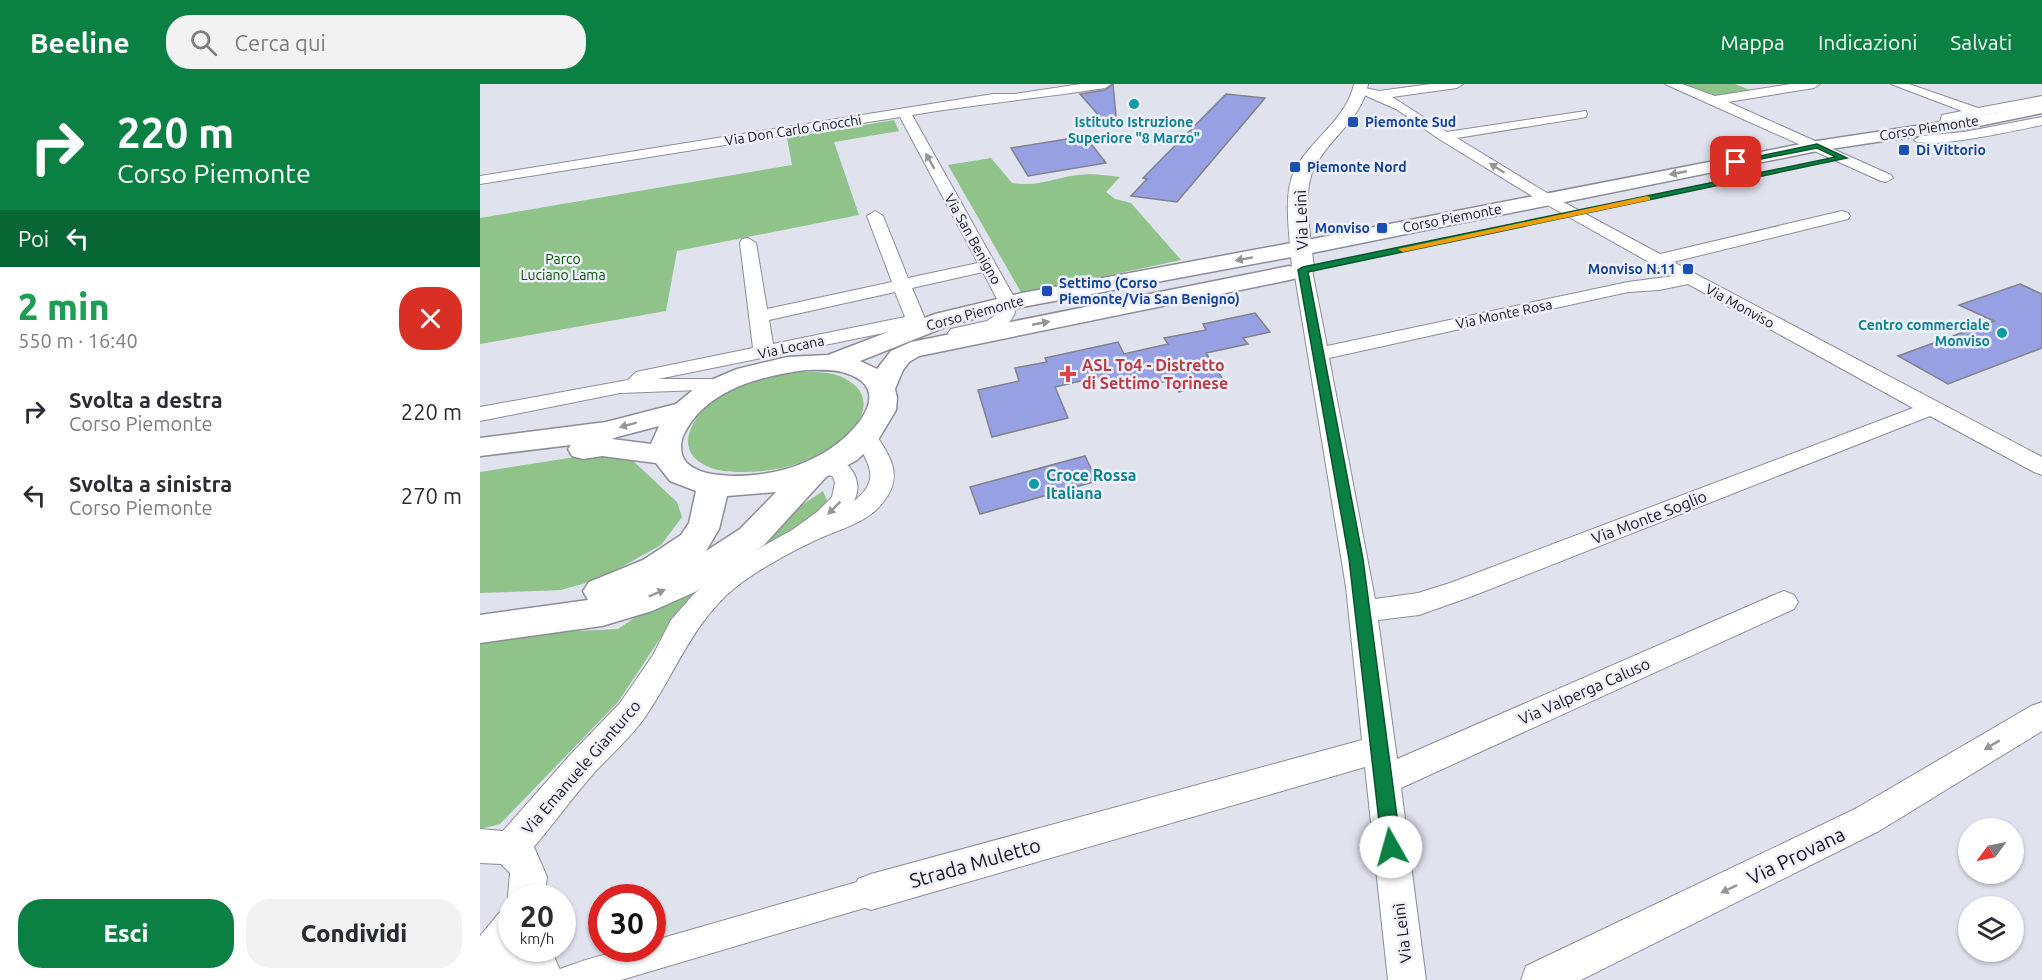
<!DOCTYPE html>
<html lang="it">
<head>
<meta charset="utf-8">
<style>
  :root { --surface:#fff; --page:#f2f2f3; --text:#2b2b33; --muted:#7c7c81; --accent:#0b8043 }
  body { margin:0; font-family:Ubuntu,sans-serif; background:var(--page); color:var(--text); height:100vh; display:flex; flex-direction:column; font-size:22px; white-space:nowrap }
  * { box-sizing:border-box; margin:0 }
  p { font-size:20px; color:var(--muted) }
  .icon { flex:none; width:33px; height:33px; fill:none; stroke:currentColor; stroke-width:2; stroke-linecap:round; stroke-linejoin:round }
  .map { position:relative; flex:1; overflow:hidden }
  .details { display:flex; flex-direction:column; background:var(--surface); width:480px }
  .details>* { flex:none }
  .guide { background:#0b8043; color:#fff; overflow:hidden }
  .needle { width:39px; rotate:237deg }
  .fabs { position:absolute; left:1478px; top:734px; display:grid; gap:12px }
  .fabs a { display:grid; place-items:center; width:66px; height:66px; border-radius:50%; background:var(--surface); box-shadow:0 2px 4px #0004; font-size:30px }
  .speed { position:absolute; left:18px; top:800px; display:flex; gap:12px; font-size:30px; font-weight:700; text-align:center }
  .speed>* { display:grid; place-content:center; width:78px; height:78px; border-radius:50%; background:var(--surface); box-shadow:0 2px 4px #0004; line-height:1 }
  .speed small { font-size:15px; font-weight:400 }
  .speed .limit { border:9px solid #d22; background:#fff; color:#111 }
  .pin { position:absolute; display:grid; place-items:center; width:51px; height:51px; color:#fff; margin:-26px; border-radius:12px; box-shadow:0 3px 9px #0006 }
  .me { position:absolute; width:66px; margin:-33px; rotate:353deg; stroke-linejoin:round; filter:drop-shadow(0 0 4px #0008) }
  .turn { display:flex; align-items:center; gap:21px; height:126px; padding:0 18px; font-size:27px }
  .turn .icon { width:78px; height:78px; stroke-width:2.5 }
  .turn b { display:block; font-size:42px; line-height:51px }
  .then { display:flex; align-items:center; height:57px; padding:0 18px; background:#0003; gap:12px; font-size:22px }
  .round { display:grid; place-items:center; flex:none; width:63px; height:63px; border-radius:24px; background:var(--page) }
  .overview { display:flex; align-items:center; justify-content:space-between; height:102px; padding:0 18px }
  h1 { font-size:36px; font-weight:800; line-height:45px; color:#1e9e55 }
  .button { display:flex; gap:12px; margin-top:auto; padding:12px 18px }
  .button a { flex:1; height:69px; border-radius:24px; background:var(--accent); color:#fff; font-size:24px; font-weight:800; line-height:69px; text-align:center }
  .button a+a { background:var(--page); color:var(--text) }
  ul { padding:0; list-style:none }
  li { display:flex; align-items:center; gap:18px; height:84px; padding:0 18px }
  li div { flex:1 }
  li b { display:block; font-size:22px }
  li em { font-style:normal }
  header { display:flex; align-items:center; gap:36px; box-sizing:border-box; height:84px; padding:0 30px; background:var(--accent); color:#fff }
  header strong { font-size:28px }
  nav { display:flex; gap:33px; margin-inline-start:auto; font-size:21px }
  .search { width:420px; height:54px; background:var(--page); display:flex; align-items:center; gap:15px; box-sizing:border-box; padding:0 21px; border-radius:24px; color:var(--muted); font-size:22px }
  main { display:flex; flex:1; min-height:0 }
  .map>svg:first-child { display:block }
</style>
</head>
<body>
<header>
<strong>Beeline</strong>
<div class="search"><svg class="icon" aria-label="search" viewBox="0 0 24 24"><circle cx="10" cy="10" r="6"/><path d="M15 15l6 6"/></svg>Cerca qui</div>
<nav><a>Mappa</a><a>Indicazioni</a><a>Salvati</a></nav>
</header>
<main>
<section class="details">
<div class="guide">
<div class="turn"><svg class="icon" aria-label="right" viewBox="0 0 24 24"><path d="M7 20v-9h11M14 6l5 5-5 5"/></svg><div><b>220 m</b>Corso Piemonte</div></div>
<div class="then">Poi<svg class="icon" aria-label="left" viewBox="0 0 24 24"><path d="M17 20v-9H6M10 6l-5 5 5 5"/></svg></div>
</div>
<div class="overview"><div><h1>2 min</h1><p>550 m · 16:40</p></div><a class="round" style="background:#d93025;color:#fff"><svg class="icon" aria-label="close" viewBox="0 0 24 24"><path d="M6 6l12 12M18 6L6 18"/></svg></a></div>
<ul>
<li><svg class="icon" aria-label="right" viewBox="0 0 24 24"><path d="M7 20v-9h11M14 6l5 5-5 5"/></svg><div><b>Svolta a destra</b><p>Corso Piemonte</p></div><em>220 m</em></li>
<li><svg class="icon" aria-label="left" viewBox="0 0 24 24"><path d="M17 20v-9H6M10 6l-5 5 5 5"/></svg><div><b>Svolta a sinistra</b><p>Corso Piemonte</p></div><em>270 m</em></li>
</ul>
<div class="button"><a>Esci</a><a>Condividi</a></div>
</section>
<div class="map">
<svg width="1562" height="896" viewBox="0 0 1562 896">
  <rect width="100%" height="100%" fill="#e0e2ee"/>
  <!-- green -->
  <path fill="#90c38a" d="M 1203,0 L 1255,0 L 1270,6 L 1238,12 Z
    M 414,36 L 419,47 L 354,58 L 379,131 L 197,167 L 186,227 L 0,260 L 0,134 L 312,81 L 307,54 Z
    M 511,74 L 532,99 C 560,103 572,94 598,91 C 612,89 626,91 640,93 L 626,108 L 635,115 L 651,119 L 701,176 L 542,210 L 468,81 Z
    M 319,288 C 334,288 351,287 364,294 C 400,312 380,345 355,361 C 327,380 293,389 259,388 C 243,388 224,385 213,372 C 208,366 207,357 209,350 C 223,307 280,294 319,288 Z
    M 121,369 L 150,374 L 197,418 L 202,433 L 181,461 L 120,495 L 81,506 L 0,509 L 0,388 Z
    M 343,407 L 348,419 L 183,550 L 138,618 L 20,740 L 0,745 L 0,552 L 138,545 Z"/>
  <!-- building -->
  <path fill="#97a0e3" stroke="#81828d" stroke-width="1.5" d="M 633,0 L 636,32 L 621,34 L 600,10 L 625,6 Z
    M 746,10 L 785,14 L 697,118 L 651,112 L 667,95 L 663,94 Z
    M 605,52 L 626,79 L 548,92 L 531,64 Z
    M 1540,200 L 1562,210 L 1562,264 L 1468,300 L 1418,272 L 1514,237 L 1479,221 Z
    M 775,229 L 790,248 L 763,254 L 768,260 L 726,269 L 744,297 L 699,308 L 692,296 L 661,303 L 655,290 L 625,297 L 622,292 L 575,303 L 588,334 L 512,353 L 498,306 L 539,297 L 535,284 L 567,278 L 565,274 L 638,258 L 644,270 L 688,260 L 684,254 L 726,246 L 723,240 Z
    M 605,372 L 617,397 L 500,430 L 490,403 Z"/>
  <g fill="none" stroke-linecap="round" stroke-linejoin="round">
    <defs>
      <path id="pedestrian" d="M 391,794 L 401,798 L 405,808 L 401,818 L 391,822 L 141,896 L 76,896 L 80,885 C 109,874 141,864 172,864 L 172,857 Z"/>
      <path id="minor" d="M 601,0 L 631,0 L 625,4 C 561,14 496,20 432,31 L 535,215 C 543,247 494,259 471,253 L 468,249 L 471,245 L 507,237 L 517,230 L 517,215 L 503,188 L 432,204 L 446,237 L 443,241 L 178,295 L 240,295 L 247,297 L 251,301 L 247,305 L 140,309 L 0,337 L 0,323 L 148,296 L 156,288 L 273,264 L 260,159 L 262,155 L 268,154 L 276,159 L 287,225 L 412,198 L 387,132 L 395,127 L 403,132 L 428,194 L 498,179 L 420,33 L 0,100 L 0,92 L 513,10 L 535,10 ZM 415,208 L 425,233 L 293,260 L 289,236 Z
        M 951,0 L 983,0 L 977,4 L 912,13 L 967,48 L 1106,27 L 1107,30 L 1106,33 L 1101,34 L 977,54 L 1072,112 L 1180,170 L 1362,127 L 1368,129 L 1370,132 L 1368,135 L 1193,178 L 1562,373 L 1562,391 L 1554,388 L 1450,332 L 990,513 L 939,531 L 898,536 L 917,675 L 1294,511 L 1304,507 L 1314,511 L 1318,518 L 1314,525 L 921,704 L 946,896 L 908,896 L 885,683 L 391,826 L 378,821 L 373,808 L 378,795 L 391,790 L 882,656 L 866,503 L 814,186 L 817,182 L 829,182 L 832,186 L 847,262 L 1148,198 L 1194,192 L 1062,118 L 959,55 L 916,25 L 875,7 L 881,3 L 899,7 ZM 1208,200 L 1433,324 L 970,499 L 938,509 L 895,515 L 849,274 L 1148,208 L 1179,206 Z
        M 1185,0 L 1202,0 L 1235,12 L 1311,0 L 1340,0 L 1334,4 L 1248,18 L 1411,91 L 1413,94 L 1406,98 L 1401,97 Z
        M 1411,0 L 1429,0 L 1498,24 L 1562,12 L 1562,20 L 1473,37 L 1471,45 L 1466,46 L 1459,42 L 1462,31 L 1482,27 Z
        M 1562,33 L 1562,41 C 1542,45 1445,67 1434,56 L 1441,52 L 1484,48 Z
        M 386,346 L 394,348 C 410,372 424,391 404,417 C 387,441 354,446 330,459 C 310,468 273,489 256,503 C 212,538 195,591 163,636 C 149,655 130,672 114,689 C 93,713 74,739 54,763 L 67,793 L 64,813 L 32,813 L 32,822 L 28,813 L 30,789 L 21,780 L 0,779 L 0,745 L 23,747 L 90,671 L 140,619 L 173,571 L 191,536 L 212,512 L 237,488 L 312,446 L 337,428 L 352,413 L 355,399 L 353,393 L 339,385 L 335,380 L 339,375 C 365,368 386,394 374,417 C 403,394 387,380 375,353 L 378,348 Z
        M 1562,618 L 1562,647 L 1399,747 L 1101,896 L 1041,896 L 1046,882 L 1375,725 L 1551,622 Z
        M 32,824 L 32,864 L 70,864 L 82,890 L 80,896 L 0,896 L 0,852 L 19,829 Z"/>
      <path id="tertiary" d="M 874,0 L 888,0 C 882,37 845,56 832,89 C 822,115 832,159 834,186 L 831,191 L 823,193 L 815,191 L 812,186 C 811,159 802,113 814,88 C 829,56 866,37 874,0 Z"/>
      <path id="secondary" d="M 1562,19 L 1562,29 L 1489,44 L 1337,67 L 822,171 L 542,223 L 473,240 L 380,277 L 397,285 L 411,267 L 431,258 L 809,182 L 817,184 L 820,189 L 817,194 L 809,196 L 439,272 L 429,278 L 423,286 L 415,305 L 417,314 L 416,326 L 398,356 L 377,376 L 346,393 L 284,461 L 215,508 L 172,527 L 122,542 L 0,559 L 0,531 L 108,516 L 103,507 L 109,498 L 163,476 L 201,451 L 209,439 L 216,407 L 190,397 L 176,379 L 122,372 L 103,375 L 92,372 L 88,365 L 91,361 L 0,372 L 0,354 L 126,338 L 196,320 L 219,301 L 257,285 L 307,273 L 348,271 L 455,230 L 542,209 L 822,157 L 1337,57 L 1489,34 ZM 326,286 C 338,286 351,285 362,288 C 422,304 369,356 340,371 C 313,386 283,392 252,392 C 237,391 217,390 206,378 C 199,370 200,356 205,348 C 228,305 281,292 326,286 ZM 179,342 L 171,360 L 132,355 L 137,353 ZM 296,408 L 260,445 L 226,467 L 239,445 L 247,412 Z"/>
    </defs>
    <!-- pedestrian casing -->
    <use href="#pedestrian" stroke="#8b8d98" stroke-width="2"/>
    <!-- minor casing -->
    <use href="#minor" stroke="#8b8d98" stroke-width="2"/>
    <!-- tertiary casing -->
    <use href="#tertiary" stroke="#8b8d98" stroke-width="2"/>
    <!-- secondary casing -->
    <use href="#secondary" stroke="#8b8d98" stroke-width="3"/>
    <!-- pedestrian -->
    <use href="#pedestrian" fill="#fff" fill-rule="evenodd"/>
    <!-- minor -->
    <use href="#minor" fill="#fff" fill-rule="evenodd"/>
    <!-- tertiary -->
    <use href="#tertiary" fill="#fff" fill-rule="evenodd"/>
    <!-- secondary -->
    <use href="#secondary" fill="#fff" fill-rule="evenodd"/>
  </g>
  <!-- one-way arrows -->
  <defs><path id="oneway-solid" d="M-6-.8H1V-3.2L6.5 0L1 3.2V.8H-6Z" transform="scale(1.5)"/></defs>
  <g fill="#969698">
    <use href="#oneway-solid" transform="translate(450 77) rotate(-119)"/>
    <use href="#oneway-solid" transform="translate(1017 84) rotate(-148)"/>
    <use href="#oneway-solid" transform="translate(1198 89) rotate(169)"/>
    <use href="#oneway-solid" transform="translate(764 175) rotate(170)"/>
    <use href="#oneway-solid" transform="translate(561 239) rotate(-11)"/>
    <use href="#oneway-solid" transform="translate(148 341) rotate(165)"/>
    <use href="#oneway-solid" transform="translate(354 424) rotate(135)"/>
    <use href="#oneway-solid" transform="translate(177 509) rotate(-23)"/>
    <use href="#oneway-solid" transform="translate(1512 661) rotate(149)"/>
    <use href="#oneway-solid" transform="translate(1249 805) rotate(154)"/>
  </g>
  <!-- route -->
  <path fill="#0b8043" stroke="#07532c" stroke-width="1.5" d="M 1337,60 L 1367,74 L 828,188 L 883,475 L 921,763 L 918,769 L 911,772 L 905,769 L 902,763 L 869,475 L 818,186 L 823,183 L 1356,73 L 1337,64 L 1256,80 L 1252,78 Z"/>
  <!-- slow -->
  <path fill="#f59e0b" d="M 1167,112 L 1170,113 L 1170,116 L 923,168 L 918,165 Z"/>
  <!-- markers -->
  <g fill="#0f9aa8" stroke="#edeffb" stroke-width="2">
    <circle cx="654" cy="20" r="6"/>
    <circle cx="1522" cy="249" r="6"/>
    <circle cx="554" cy="400" r="6"/>
  </g>
  <g fill="#1a4fb4" stroke="#edeffb" stroke-width="2">
    <rect x="867" y="32" width="12" height="12" rx="3"/>
    <rect x="1418" y="60" width="12" height="12" rx="3"/>
    <rect x="809" y="77" width="12" height="12" rx="3"/>
    <rect x="896" y="138" width="12" height="12" rx="3"/>
    <rect x="1202" y="179" width="12" height="12" rx="3"/>
    <rect x="561" y="201" width="12" height="12" rx="3"/>
  </g>
  <path fill="#e0444e" stroke="#edeffb" stroke-width="2" d="M585 281h6v6h6v6h-6v6h-6v-6h-6v-6h6z"/>
  <g text-anchor="middle" stroke-width="5" stroke-linejoin="round" paint-order="stroke">
    <!-- far-culture labels -->
    <g font-size="14" font-weight="bold" fill="#0d838f" stroke="#edeffb">
      <text x="654" y="43">Istituto Istruzione<tspan x="654" dy="16">Superiore "8 Marzo"</tspan></text>
      <text x="1510" y="246" text-anchor="end">Centro commerciale<tspan x="1510" dy="16">Monviso</tspan></text>
    </g>
    <!-- far-transit labels -->
    <g font-size="14" font-weight="bold" fill="#164399" stroke="#edeffb" text-anchor="start">
      <text x="885" y="43">Piemonte Sud</text>
      <text x="1436" y="71">Di Vittorio</text>
      <text x="827" y="88">Piemonte Nord</text>
      <text x="890" y="149" text-anchor="end">Monviso</text>
      <text x="1196" y="190" text-anchor="end">Monviso N.11</text>
      <text x="579" y="204">Settimo (Corso<tspan x="579" dy="16">Piemonte/Via San Benigno)</tspan></text>
    </g>
    <!-- far-street labels -->
    <g font-size="14" fill="#16161a" stroke="#edeffb">
      <text transform="translate(1449 44) rotate(-9)" y="5">Corso Piemonte</text>
      <text transform="translate(313 46) rotate(-9)" y="5">Via Don Carlo Gnocchi</text>
      <text transform="translate(972 134) rotate(-11)" y="5">Corso Piemonte</text>
      <text transform="translate(493 155) rotate(61)" y="5">Via San Benigno</text>
      <text transform="translate(1260 222) rotate(29)" y="5">Via Monviso</text>
      <text transform="translate(495 229) rotate(-15)" y="5">Corso Piemonte</text>
      <text transform="translate(1024 230) rotate(-12)" y="5">Via Monte Rosa</text>
      <text transform="translate(311 263) rotate(-12)" y="5">Via Locana</text>
    </g>
    <!-- far-park labels -->
    <g font-size="14" fill="#095402" stroke="#edeffb">
      <text x="83" y="180">Parco<tspan x="83" dy="16">Luciano Lama</tspan></text>
    </g>
    <!-- street labels -->
    <g font-size="16" fill="#16161a" stroke="#edeffb">
      <text transform="translate(821 136) rotate(-92)" y="6">Via Leinì</text>
      <text transform="translate(1169 433) rotate(-21)" y="6">Via Monte Soglio</text>
      <text transform="translate(1104 607) rotate(-24)" y="6">Via Valperga Caluso</text>
      <text transform="translate(101 683) rotate(-49)" y="6">Via Emanuele Gianturco</text>
      <text transform="translate(922 849) rotate(-97)" y="6">Via Leinì</text>
    </g>
    <!-- health labels -->
    <g font-size="16" font-weight="bold" fill="#be3a42" stroke="#edeffb" text-anchor="start">
      <text x="602" y="287">ASL To4 - Distretto<tspan x="602" dy="18">di Settimo Torinese</tspan></text>
    </g>
    <!-- culture labels -->
    <g font-size="16" font-weight="bold" fill="#0d838f" stroke="#edeffb" text-anchor="start">
      <text x="566" y="397">Croce Rossa<tspan x="566" dy="18">Italiana</tspan></text>
    </g>
    <!-- near-street labels -->
    <g font-size="20" fill="#16161a" stroke="#edeffb">
      <text transform="translate(1316 772) rotate(-26)" y="7">Via Provana</text>
      <text transform="translate(495 779) rotate(-16)" y="7">Strada Muletto</text>
    </g>
  </g>
</svg>
<div class="fabs">
<a><svg class="needle" viewBox="-14 -14 28 28"><path d="M0-13l5 13h-10z" fill="#e53935"/><path d="M0 13l5-13h-10z" fill="#7c7c81"/></svg></a>
<a><svg class="icon" aria-label="layers" viewBox="0 0 24 24"><path d="M12 4l9 5-9 5-9-5zM3 14l9 5 9-5"/></svg></a>
</div>
<div class="speed"><div>20<small>km/h</small></div><div class="limit">30</div></div>
<div class="pin" style="left:1256px;top:78px;background:#d93025"><svg class="icon" aria-label="arrive" viewBox="0 0 24 24"><path d="M6 21V4h12l-3 4 3 4H6"/></svg></div>
<svg class="me" style="left:911px;top:763px" viewBox="-20 -20 40 40"><circle r="19" fill="#fff"/><path d="M0-13L10 11 0 6-10 11z" fill="#0b8043"/></svg>
</div>
</main>
</body>
</html>
